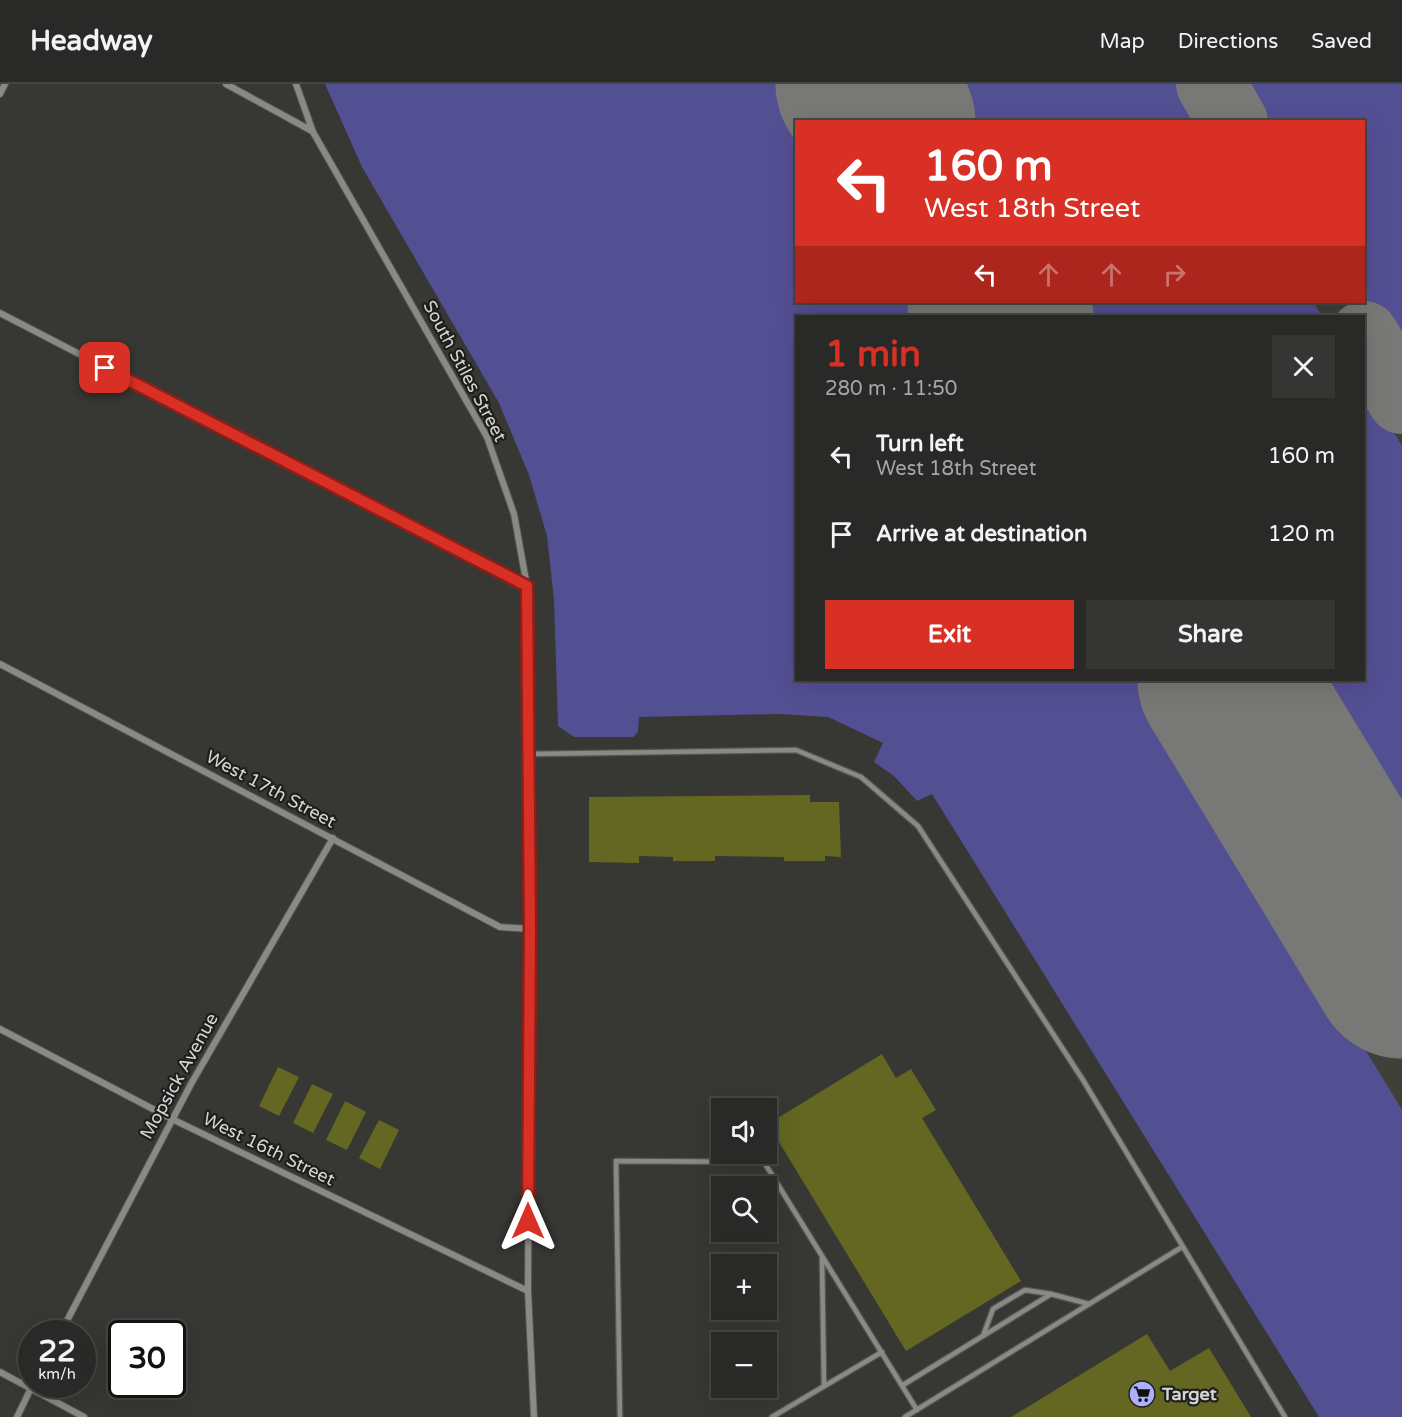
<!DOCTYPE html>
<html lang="en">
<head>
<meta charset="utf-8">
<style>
  :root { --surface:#292927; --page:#353533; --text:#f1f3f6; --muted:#a5a6a7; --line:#454544; --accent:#d93025 }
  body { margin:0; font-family:"Varela Round",sans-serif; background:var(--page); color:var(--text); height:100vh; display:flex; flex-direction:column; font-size:22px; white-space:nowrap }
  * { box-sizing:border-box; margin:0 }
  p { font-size:20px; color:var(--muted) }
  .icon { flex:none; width:33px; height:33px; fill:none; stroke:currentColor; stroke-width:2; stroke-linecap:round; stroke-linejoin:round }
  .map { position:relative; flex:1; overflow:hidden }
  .side { position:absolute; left:795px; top:231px; width:570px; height:366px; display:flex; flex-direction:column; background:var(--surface); border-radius:0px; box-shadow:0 6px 24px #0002,0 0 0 2px var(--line) }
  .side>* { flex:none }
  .banner { position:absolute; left:795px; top:36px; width:570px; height:183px; border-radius:0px; box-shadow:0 6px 24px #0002,0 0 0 2px var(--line); background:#d93025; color:#fff; overflow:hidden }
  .controls { position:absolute; left:711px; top:1014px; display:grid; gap:12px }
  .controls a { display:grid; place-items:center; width:66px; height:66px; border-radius:0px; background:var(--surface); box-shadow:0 6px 24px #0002,0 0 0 2px var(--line); font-size:30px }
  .speed { position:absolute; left:18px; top:1236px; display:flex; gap:12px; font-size:30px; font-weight:700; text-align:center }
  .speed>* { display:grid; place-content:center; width:78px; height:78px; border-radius:50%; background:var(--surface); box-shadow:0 6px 24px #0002,0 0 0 2px var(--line); line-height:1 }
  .speed small { font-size:15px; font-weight:400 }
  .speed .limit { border:3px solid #111; border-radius:9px; background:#fff; color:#111 }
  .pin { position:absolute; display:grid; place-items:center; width:51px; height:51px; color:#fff; margin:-26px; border-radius:12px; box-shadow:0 3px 9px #0006 }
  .me { position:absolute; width:66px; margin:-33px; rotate:0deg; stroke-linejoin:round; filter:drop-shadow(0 0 4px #0008) }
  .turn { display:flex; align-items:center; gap:21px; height:126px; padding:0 30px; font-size:27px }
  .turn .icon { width:78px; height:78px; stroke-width:2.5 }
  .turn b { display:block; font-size:42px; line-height:51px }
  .lanes { display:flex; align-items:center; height:57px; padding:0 30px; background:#0003; justify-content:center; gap:30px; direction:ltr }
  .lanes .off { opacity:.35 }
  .round { display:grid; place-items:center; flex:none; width:63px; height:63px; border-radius:0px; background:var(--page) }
  .overview { display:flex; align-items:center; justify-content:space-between; height:102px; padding:0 30px }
  h1 { font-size:36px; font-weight:800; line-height:45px; color:var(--accent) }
  .action { display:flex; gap:12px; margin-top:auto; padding:12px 30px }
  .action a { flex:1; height:69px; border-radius:0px; background:var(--accent); color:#fff; font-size:24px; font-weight:800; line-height:69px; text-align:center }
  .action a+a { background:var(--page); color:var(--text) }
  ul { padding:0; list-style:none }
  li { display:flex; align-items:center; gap:18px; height:78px; padding:0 30px }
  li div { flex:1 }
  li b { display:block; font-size:22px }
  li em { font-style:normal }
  header { display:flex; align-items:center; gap:36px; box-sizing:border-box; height:84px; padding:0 30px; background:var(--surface); border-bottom:2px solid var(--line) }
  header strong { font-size:28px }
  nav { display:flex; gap:33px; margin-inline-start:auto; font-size:21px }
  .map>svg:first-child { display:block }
</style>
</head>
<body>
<header>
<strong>Headway</strong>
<nav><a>Map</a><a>Directions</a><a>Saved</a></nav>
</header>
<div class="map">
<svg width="1402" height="1333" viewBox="0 0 1402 1333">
  <rect width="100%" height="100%" fill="#373734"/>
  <!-- built -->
  <path fill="#3f4037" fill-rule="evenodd" d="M 506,0 L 1402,0 L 1402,1333 L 868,596 L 1364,596 L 1364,232 L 796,232 ZM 796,38 L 1364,38 L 1364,218 L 796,218 Z"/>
  <!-- green -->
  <path fill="#534f93" d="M 325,0 L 778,0 L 800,37 L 796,38 L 796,218 L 910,218 L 919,232 L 796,232 L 796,596 L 1140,596 L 1402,1026 L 1402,1333 L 1319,1333 L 932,710 L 917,717 L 894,692 L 874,678 L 883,659 L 828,633 L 780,630 L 639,633 L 638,648 L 633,653 L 574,653 L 558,642 L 554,516 L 547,452 L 529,391 L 499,319 L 362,83 Z
    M 953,0 L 1179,0 L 1202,37 L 976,37 Z
    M 1227,0 L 1402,0 L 1402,275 L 1388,267 L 1358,218 L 1364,218 L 1364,38 L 1250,37 Z
    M 1086,218 L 1313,218 L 1322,232 L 1095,232 Z
    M 1364,299 L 1402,362 L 1402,738 L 1315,596 L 1364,596 Z"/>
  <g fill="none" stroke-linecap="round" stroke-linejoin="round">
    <!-- taxiway -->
    <path stroke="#787876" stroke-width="70" d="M 1211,0 L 1233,38
      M 1364,252 L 1402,315"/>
    <!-- runway -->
    <path stroke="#787876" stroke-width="177" d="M 864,0 L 887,38
      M 996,218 L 1005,232
      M 1226,596 L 1402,886"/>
  </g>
  <!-- building -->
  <path fill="#636722" d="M 810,711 L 810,718 L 839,718 L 841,773 L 825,772 L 825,777 L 784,777 L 784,773 L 715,772 L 715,777 L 673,777 L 673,773 L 639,772 L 639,779 L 589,778 L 589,713 Z
    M 882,970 L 896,994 L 911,985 L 936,1026 L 922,1034 L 1021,1197 L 906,1267 L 768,1040 Z
    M 278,983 L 299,993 L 279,1032 L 259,1022 Z
    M 312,1000 L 333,1010 L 313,1049 L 293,1039 Z
    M 345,1017 L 366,1028 L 347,1066 L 326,1056 Z
    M 379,1036 L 399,1046 L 380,1085 L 359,1074 Z
    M 1147,1250 L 1170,1287 L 1209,1264 L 1251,1333 L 1011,1333 Z"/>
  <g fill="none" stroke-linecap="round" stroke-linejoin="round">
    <defs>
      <path id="lane" d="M 530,670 L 796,666 L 861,693 L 918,742 L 1083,996 L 1285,1333
        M 822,1174 L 824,1302
        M 983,1252 L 993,1225 L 1025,1206 L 1051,1210
        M 903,1301 L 1051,1210 L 1089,1220
        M 620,1333 L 616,1077 L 764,1078 L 917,1326
        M 772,1333 L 882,1268
        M 905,1333 L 1182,1163"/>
      <path id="street" d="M 226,0 L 312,47
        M 296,0 L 313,48 L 487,353 L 514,430 L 527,502 L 530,845 L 528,1207 L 534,1333
        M 0,10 L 5,0
        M 0,229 L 527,502
        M 0,580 L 500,843 L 530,845
        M 0,945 L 172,1035 L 528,1207
        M 60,1250 L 191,1000 L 333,754
        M 0,1288 L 84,1333
        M 17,1333 L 33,1300"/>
    </defs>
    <!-- lane casing -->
    <use href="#lane" stroke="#555653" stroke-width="7"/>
    <!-- street casing -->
    <use href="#street" stroke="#555653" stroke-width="8"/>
    <!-- lane -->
    <use href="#lane" stroke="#898986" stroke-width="4.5"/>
    <!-- street -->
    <use href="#street" stroke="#898986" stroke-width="6"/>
  </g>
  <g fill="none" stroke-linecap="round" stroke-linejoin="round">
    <defs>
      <path id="route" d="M 105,284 L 527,502 L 530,845 L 528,1137"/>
    </defs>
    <!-- route casing -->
    <use href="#route" stroke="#8d1f18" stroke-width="15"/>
    <!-- route -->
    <use href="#route" stroke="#d93025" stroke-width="10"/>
  </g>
  <!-- icons -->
  <defs>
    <symbol id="supermarket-disc" viewBox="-11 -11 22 22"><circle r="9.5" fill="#aeaefa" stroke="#1e1e1d"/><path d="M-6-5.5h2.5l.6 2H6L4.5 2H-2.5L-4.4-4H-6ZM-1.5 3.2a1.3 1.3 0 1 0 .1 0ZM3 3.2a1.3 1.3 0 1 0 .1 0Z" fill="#111"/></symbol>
  </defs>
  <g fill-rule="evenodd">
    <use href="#supermarket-disc" x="1127" y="1295" width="30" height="30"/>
  </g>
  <g text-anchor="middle" stroke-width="4.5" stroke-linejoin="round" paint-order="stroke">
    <!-- street labels -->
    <g font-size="18" fill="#d6d7d5" stroke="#1e1e1d">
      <text transform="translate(465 287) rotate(62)" y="6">South Stiles Street</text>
      <text transform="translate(271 705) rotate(28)" y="6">West 17th Street</text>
      <text transform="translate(179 992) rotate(-61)" y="6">Mopsick Avenue</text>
      <text transform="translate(269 1065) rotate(26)" y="6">West 16th Street</text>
    </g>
    <!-- poi labels -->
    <g font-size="18" font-weight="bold" fill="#d6d7d5" stroke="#1e1e1d" text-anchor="start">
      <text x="1162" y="1316">Target</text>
    </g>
  </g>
</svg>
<div class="controls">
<a><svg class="icon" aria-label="sound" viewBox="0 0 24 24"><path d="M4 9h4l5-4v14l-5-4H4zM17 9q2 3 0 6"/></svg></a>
<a><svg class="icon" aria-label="search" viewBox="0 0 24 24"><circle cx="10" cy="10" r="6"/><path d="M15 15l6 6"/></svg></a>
<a>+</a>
<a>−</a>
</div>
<div class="speed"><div>22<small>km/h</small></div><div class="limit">30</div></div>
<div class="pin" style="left:105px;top:284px;background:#d93025"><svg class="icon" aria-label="arrive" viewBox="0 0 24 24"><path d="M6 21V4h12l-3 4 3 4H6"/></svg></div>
<svg class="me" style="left:528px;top:1137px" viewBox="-20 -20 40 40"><path d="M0-17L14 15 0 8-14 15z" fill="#d93025" stroke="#fff" stroke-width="4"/></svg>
<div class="banner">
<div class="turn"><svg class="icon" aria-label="left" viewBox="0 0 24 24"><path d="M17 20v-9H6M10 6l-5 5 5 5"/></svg><div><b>160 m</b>West 18th Street</div></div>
<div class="lanes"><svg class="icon" aria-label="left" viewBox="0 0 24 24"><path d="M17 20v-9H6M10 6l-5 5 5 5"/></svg><svg class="icon off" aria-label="ahead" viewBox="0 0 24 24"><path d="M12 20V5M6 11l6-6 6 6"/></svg><svg class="icon off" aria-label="ahead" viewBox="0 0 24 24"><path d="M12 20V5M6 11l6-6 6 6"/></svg><svg class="icon off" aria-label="right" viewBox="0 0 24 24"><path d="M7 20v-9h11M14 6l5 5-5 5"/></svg></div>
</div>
<section class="side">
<div class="overview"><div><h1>1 min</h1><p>280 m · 11:50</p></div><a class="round"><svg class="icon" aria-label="close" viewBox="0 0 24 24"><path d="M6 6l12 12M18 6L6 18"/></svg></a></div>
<ul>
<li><svg class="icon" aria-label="left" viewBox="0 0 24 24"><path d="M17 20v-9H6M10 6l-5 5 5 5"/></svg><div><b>Turn left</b><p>West 18th Street</p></div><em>160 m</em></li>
<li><svg class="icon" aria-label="arrive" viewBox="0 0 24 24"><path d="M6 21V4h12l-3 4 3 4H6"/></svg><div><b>Arrive at destination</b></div><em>120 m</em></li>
</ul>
<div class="action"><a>Exit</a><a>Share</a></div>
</section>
</div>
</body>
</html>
